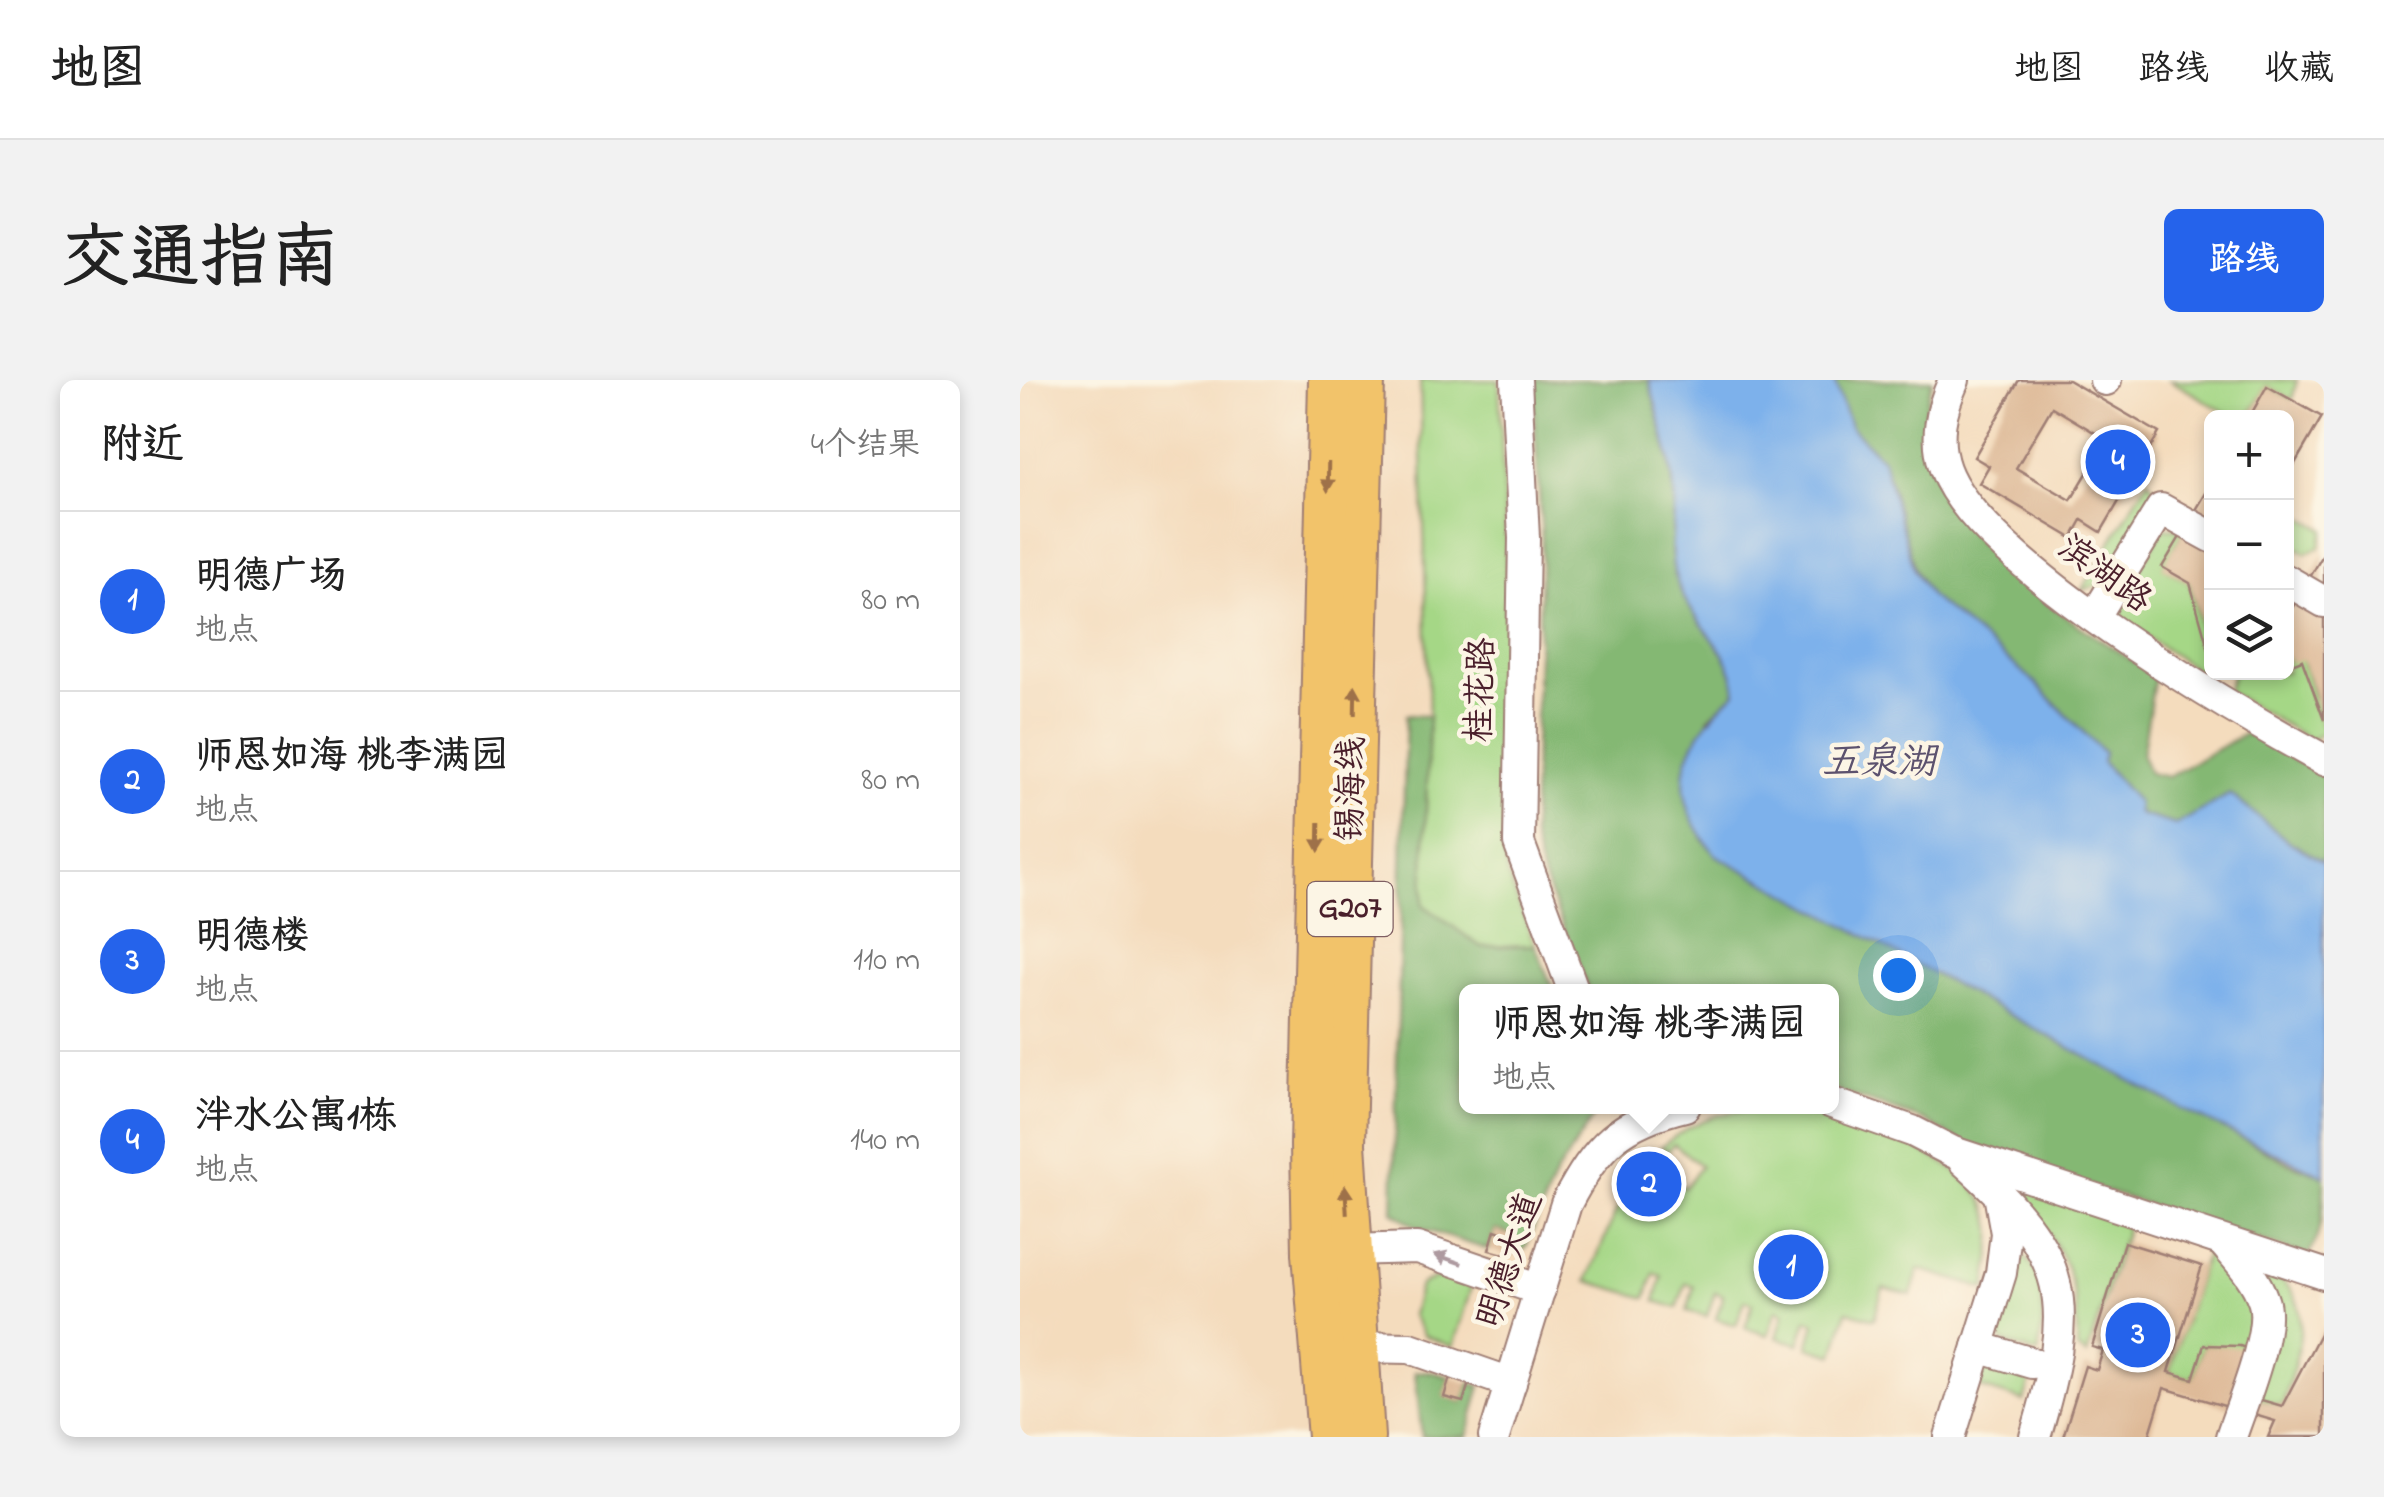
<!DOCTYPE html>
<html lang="zh">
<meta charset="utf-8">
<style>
:root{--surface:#fff;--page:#f2f2f2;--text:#222;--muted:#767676;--line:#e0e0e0;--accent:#2563eb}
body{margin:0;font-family:"Indie Flower","LXGW WenKai TC",sans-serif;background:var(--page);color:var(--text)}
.controls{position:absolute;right:30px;top:30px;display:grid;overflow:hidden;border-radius:15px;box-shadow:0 5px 15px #0003}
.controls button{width:90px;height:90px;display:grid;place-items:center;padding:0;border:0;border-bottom:2px solid var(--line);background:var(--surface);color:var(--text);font:50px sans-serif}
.you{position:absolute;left:878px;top:595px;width:35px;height:35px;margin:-25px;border:8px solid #fff;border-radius:50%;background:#1a73e8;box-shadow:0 0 0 15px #1a73e833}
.badge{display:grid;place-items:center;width:65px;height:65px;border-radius:50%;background:var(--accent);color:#fff;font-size:32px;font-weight:700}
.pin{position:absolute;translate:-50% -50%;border:5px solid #fff;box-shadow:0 2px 10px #0006}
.popup{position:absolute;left:439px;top:604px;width:380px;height:130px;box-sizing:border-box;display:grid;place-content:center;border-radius:15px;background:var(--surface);filter:drop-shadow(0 2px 8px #0005);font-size:32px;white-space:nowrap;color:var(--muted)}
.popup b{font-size:38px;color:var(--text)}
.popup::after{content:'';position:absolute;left:50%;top:100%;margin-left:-20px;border:20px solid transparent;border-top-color:var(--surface)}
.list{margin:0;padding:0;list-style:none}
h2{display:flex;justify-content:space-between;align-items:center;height:130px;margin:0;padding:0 40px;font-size:42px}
h2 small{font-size:32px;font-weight:400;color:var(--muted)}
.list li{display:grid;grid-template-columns:65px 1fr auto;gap:30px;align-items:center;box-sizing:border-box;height:180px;padding:0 40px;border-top:2px solid var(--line)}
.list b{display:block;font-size:38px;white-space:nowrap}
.list p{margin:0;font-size:32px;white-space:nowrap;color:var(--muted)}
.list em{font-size:32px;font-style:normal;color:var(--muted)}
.icon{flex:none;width:55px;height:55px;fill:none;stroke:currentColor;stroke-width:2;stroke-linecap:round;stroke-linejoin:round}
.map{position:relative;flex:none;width:1304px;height:1057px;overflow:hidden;border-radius:15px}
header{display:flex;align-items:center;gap:60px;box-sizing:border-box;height:140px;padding:0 50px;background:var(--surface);border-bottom:2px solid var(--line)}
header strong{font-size:48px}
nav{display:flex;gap:55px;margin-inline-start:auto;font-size:35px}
.intro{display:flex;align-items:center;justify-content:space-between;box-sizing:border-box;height:240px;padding:0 60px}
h1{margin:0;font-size:70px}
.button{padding:25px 45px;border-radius:15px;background:var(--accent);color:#fff;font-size:35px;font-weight:700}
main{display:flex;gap:60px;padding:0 60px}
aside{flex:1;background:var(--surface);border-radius:15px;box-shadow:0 5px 15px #0003}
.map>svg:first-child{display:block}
.green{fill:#a5d786;stroke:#787b58;stroke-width:2.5}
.forest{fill:#84b873;stroke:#676c4f;stroke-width:2.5}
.water{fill:#7db1eb;stroke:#64688b;stroke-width:2.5}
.building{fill:#deba98;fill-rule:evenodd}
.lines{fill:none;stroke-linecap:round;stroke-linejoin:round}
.minor-casing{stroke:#9f7e74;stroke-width:34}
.highway-casing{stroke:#9f7e74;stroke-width:46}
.minor{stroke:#fff;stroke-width:30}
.highway{stroke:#f2c36a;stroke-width:42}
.oneway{fill:#9e714a}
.oneway2{fill:#ae9aa0}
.labels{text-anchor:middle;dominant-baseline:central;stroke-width:9;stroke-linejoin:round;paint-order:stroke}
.shield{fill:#fcf5e5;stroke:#7f5f63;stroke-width:2.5}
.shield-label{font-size:32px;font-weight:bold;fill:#4a1f2b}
.street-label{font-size:35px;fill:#4a1f2b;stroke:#fcf5e5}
.water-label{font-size:38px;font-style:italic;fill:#5c526e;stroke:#fcf5e5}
</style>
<header>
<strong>地图</strong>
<nav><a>地图</a><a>路线</a><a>收藏</a></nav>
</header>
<div class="intro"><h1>交通指南</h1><a class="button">路线</a></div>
<main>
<aside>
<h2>附近<small>4个结果</small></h2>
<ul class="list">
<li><span class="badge">1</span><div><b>明德广场</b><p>地点</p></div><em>80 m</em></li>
<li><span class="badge">2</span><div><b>师恩如海 桃李满园</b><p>地点</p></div><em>80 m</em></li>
<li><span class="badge">3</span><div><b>明德楼</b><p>地点</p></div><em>110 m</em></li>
<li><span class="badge">4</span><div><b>泮水公寓1栋</b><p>地点</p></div><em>140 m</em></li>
</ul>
</aside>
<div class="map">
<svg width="1304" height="1057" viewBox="0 0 1304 1057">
<rect width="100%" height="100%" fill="#fcf5e5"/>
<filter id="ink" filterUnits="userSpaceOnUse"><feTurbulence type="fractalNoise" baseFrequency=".01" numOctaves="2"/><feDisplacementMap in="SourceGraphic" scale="20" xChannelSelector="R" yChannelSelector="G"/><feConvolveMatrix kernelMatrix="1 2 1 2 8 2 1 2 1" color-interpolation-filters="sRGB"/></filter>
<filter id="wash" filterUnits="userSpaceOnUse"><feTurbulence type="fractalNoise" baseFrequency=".0048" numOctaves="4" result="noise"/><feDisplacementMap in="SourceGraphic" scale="40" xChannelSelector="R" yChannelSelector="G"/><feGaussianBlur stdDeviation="2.25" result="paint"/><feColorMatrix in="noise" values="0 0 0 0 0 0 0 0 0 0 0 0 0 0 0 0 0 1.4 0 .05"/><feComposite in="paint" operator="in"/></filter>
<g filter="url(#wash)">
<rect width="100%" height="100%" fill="#f4dcbd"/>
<g class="green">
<path d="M 400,0 L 479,0 L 486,162 L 484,464 L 488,496 L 515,565 L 461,567 L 403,525 L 409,336 Z"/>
<path d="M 1150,0 L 1277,0 L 1272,20 L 1247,6 L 1229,37 L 1215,38 Z"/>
<path d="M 1128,100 L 1136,111 L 1084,204 L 1062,210 Z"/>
<path d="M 1270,131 L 1304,149 L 1300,167 L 1286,173 L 1267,162 Z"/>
<path d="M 1143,148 L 1165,149 L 1143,187 L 1170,203 L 1188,280 L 1178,291 L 1101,240 L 1103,216 Z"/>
<path d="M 1267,273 L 1282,280 L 1304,352 L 1291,360 L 1207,311 L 1213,293 L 1266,292 Z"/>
<path d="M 767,729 C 828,743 962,771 972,847 C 974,866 968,890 966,909 L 899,889 L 891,915 L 863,908 L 854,939 L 827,931 L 814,975 L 788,967 L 795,943 L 787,940 L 779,964 L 757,958 L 764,933 L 756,930 L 748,955 L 725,948 L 733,923 L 725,920 L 716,945 L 696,939 L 703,915 L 695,912 L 687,936 L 667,931 L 674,906 L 666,903 L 657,928 L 635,921 L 642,896 L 634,893 L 626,918 L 567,901 L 596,831 L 635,772 L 642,778 L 636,785 L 664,808 L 681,786 L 654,764 L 647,772 L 641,767 C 678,735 719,726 767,729 Z"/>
<path d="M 994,804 L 1107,846 L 1067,975 L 1057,968 C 1059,890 1041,865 991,809 Z"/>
<path d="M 1187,871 L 1198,875 L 1231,920 L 1228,969 L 1184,965 L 1173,999 L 1149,992 Z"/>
<path d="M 1001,875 C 1030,892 1023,946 1018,974 L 983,962 L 978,952 Z"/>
<path d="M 1242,891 C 1304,910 1276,980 1262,1026 L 1238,1019 Z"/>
<path d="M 421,896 L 452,904 L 433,967 L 403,955 L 392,935 L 400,905 Z"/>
<path d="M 975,985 L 1012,995 L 1004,1021 L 958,1007 L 965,991 Z"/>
</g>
<g class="forest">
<path d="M 512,0 L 629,0 C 637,36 652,77 654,114 C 656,140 648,165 654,191 C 664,240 712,263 716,312 L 688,338 L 683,459 L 696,475 L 1269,783 L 1304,796 C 1304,826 1304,855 1287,876 L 954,769 L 903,740 L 812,709 L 812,612 L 569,611 L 521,492 L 512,455 L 522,159 Z"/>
<path d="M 814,0 L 913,0 C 865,133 1042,235 1135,295 L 1122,375 L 1129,393 L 1148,397 L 1226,353 L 1304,396 L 1304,482 L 1268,461 L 1210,414 L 1156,445 L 1118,434 L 1117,422 L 1082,382 L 1084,373 L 1009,297 L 910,216 L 895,190 L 863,80 L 830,46 Z"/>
<path d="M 386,335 L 409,336 L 403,525 L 461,567 L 515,565 L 534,611 L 446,612 L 446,726 L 578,730 L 536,794 L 505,869 L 487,875 L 493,855 L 475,850 L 469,870 L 397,847 L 373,832 Z"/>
<path d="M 408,991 L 430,997 L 425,1016 L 442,1022 L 449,1003 L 461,1006 L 447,1057 L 402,1057 L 395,992 Z"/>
</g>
<path class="water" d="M 629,0 L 814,0 L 830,46 L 863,80 L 894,190 L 910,216 L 1009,297 L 1084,373 L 1082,382 L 1117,422 L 1118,434 L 1156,445 L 1210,414 L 1268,461 L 1304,482 L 1304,796 L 1164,730 L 696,475 C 643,412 660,363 716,312 C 712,263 664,240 654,191 C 648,165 656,140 654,114 C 652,77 638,36 629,0 Z"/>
<g id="blocks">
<g class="building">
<path d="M 999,0 L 1048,0 L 1139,53 L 1081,152 L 1062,140 L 1052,158 L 959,103 L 969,86 L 954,77 ZM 1032,27 L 1087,60 L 1051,120 L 996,88 Z"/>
<path d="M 1247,6 L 1302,37 L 1266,99 L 1266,38 L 1229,38 Z"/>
<path d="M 1192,103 L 1192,282 L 1170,203 L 1142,187 Z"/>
<path d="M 1304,173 L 1304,340 L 1282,280 L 1272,284 L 1266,273 L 1266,239 Z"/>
<path d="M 475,850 L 493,856 L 487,875 L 469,870 Z"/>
<path d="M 1104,862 L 1182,886 L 1149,992 L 1173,999 L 1184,965 L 1220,966 L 1228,969 L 1238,1019 L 1262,1026 L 1304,946 L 1304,1057 L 1248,1057 L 1255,1041 L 1144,1008 L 1129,1057 L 1043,1057 L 1065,986 L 1077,990 L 1083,970 L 1072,967 Z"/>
<path d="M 430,997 L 449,1003 L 443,1022 L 424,1017 Z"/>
</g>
</g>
</g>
<g filter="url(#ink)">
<use href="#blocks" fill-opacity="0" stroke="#9f7e74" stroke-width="2.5"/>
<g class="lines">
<g class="minor-casing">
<g id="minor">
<path d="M 496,0 L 504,158 L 499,463 L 554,612"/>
<path d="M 934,0 C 921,29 914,58 925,89 C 960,184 1213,330 1304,380"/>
<path d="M 1085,0 L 1086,0"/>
<path d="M 1266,200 L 1304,222"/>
<path d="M 1075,236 L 1141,129 L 1192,157"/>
<path d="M 812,723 L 892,751 L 933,772 L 1304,894"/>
<path d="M 943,780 C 1052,877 1056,921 1015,1057"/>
<path d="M 1203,862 C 1218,880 1235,897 1243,920 C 1254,949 1221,1026 1211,1057"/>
<path d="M 329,870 L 397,868 L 520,910"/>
<path d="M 334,967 L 390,968 L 491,1003"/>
<path d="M 958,967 L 1012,983"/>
<path d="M 474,1057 L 546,824 C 577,765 599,742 665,726"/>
<path d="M 930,1057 L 981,893 L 986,853 L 979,814"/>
</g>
</g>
<g class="highway-casing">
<g id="highway">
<path d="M 343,0 L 324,764 L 343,1057"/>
<path d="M 309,1057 L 294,873 L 292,765 L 310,0"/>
</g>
</g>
<use href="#minor" class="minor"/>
<use href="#highway" class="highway"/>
</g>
<defs><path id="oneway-solid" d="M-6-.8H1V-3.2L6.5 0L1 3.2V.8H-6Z" transform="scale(2.5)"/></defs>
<g class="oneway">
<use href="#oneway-solid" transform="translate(308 97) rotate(91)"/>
<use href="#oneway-solid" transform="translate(335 320) rotate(-89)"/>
<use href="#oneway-solid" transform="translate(299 457) rotate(91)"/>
<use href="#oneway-solid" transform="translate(326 820) rotate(-93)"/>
</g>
<use class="oneway2" href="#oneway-solid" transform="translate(428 879) rotate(-161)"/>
</g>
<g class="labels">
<rect class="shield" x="287.5" y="502" width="85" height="54" rx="8"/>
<g class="shield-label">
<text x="330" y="529">G207</text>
</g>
<g class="street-label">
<text transform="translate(1084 195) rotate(36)">滨湖路</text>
<text transform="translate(462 310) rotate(-88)">桂花路</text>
<text transform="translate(333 409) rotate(-89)">锡海线</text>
<text transform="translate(491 881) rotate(-72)">明德大道</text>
</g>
<g class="water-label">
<text x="859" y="384">五泉湖</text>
</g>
</g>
</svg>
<div class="controls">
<button>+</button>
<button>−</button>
<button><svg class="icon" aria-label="layers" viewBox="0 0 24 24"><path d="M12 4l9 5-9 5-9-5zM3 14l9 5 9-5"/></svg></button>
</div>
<div class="you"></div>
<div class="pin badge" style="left:771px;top:887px">1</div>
<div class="pin badge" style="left:629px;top:804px">2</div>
<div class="popup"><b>师恩如海 桃李满园</b>地点</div>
<div class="pin badge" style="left:1118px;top:955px">3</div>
<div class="pin badge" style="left:1098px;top:82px">4</div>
</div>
</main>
